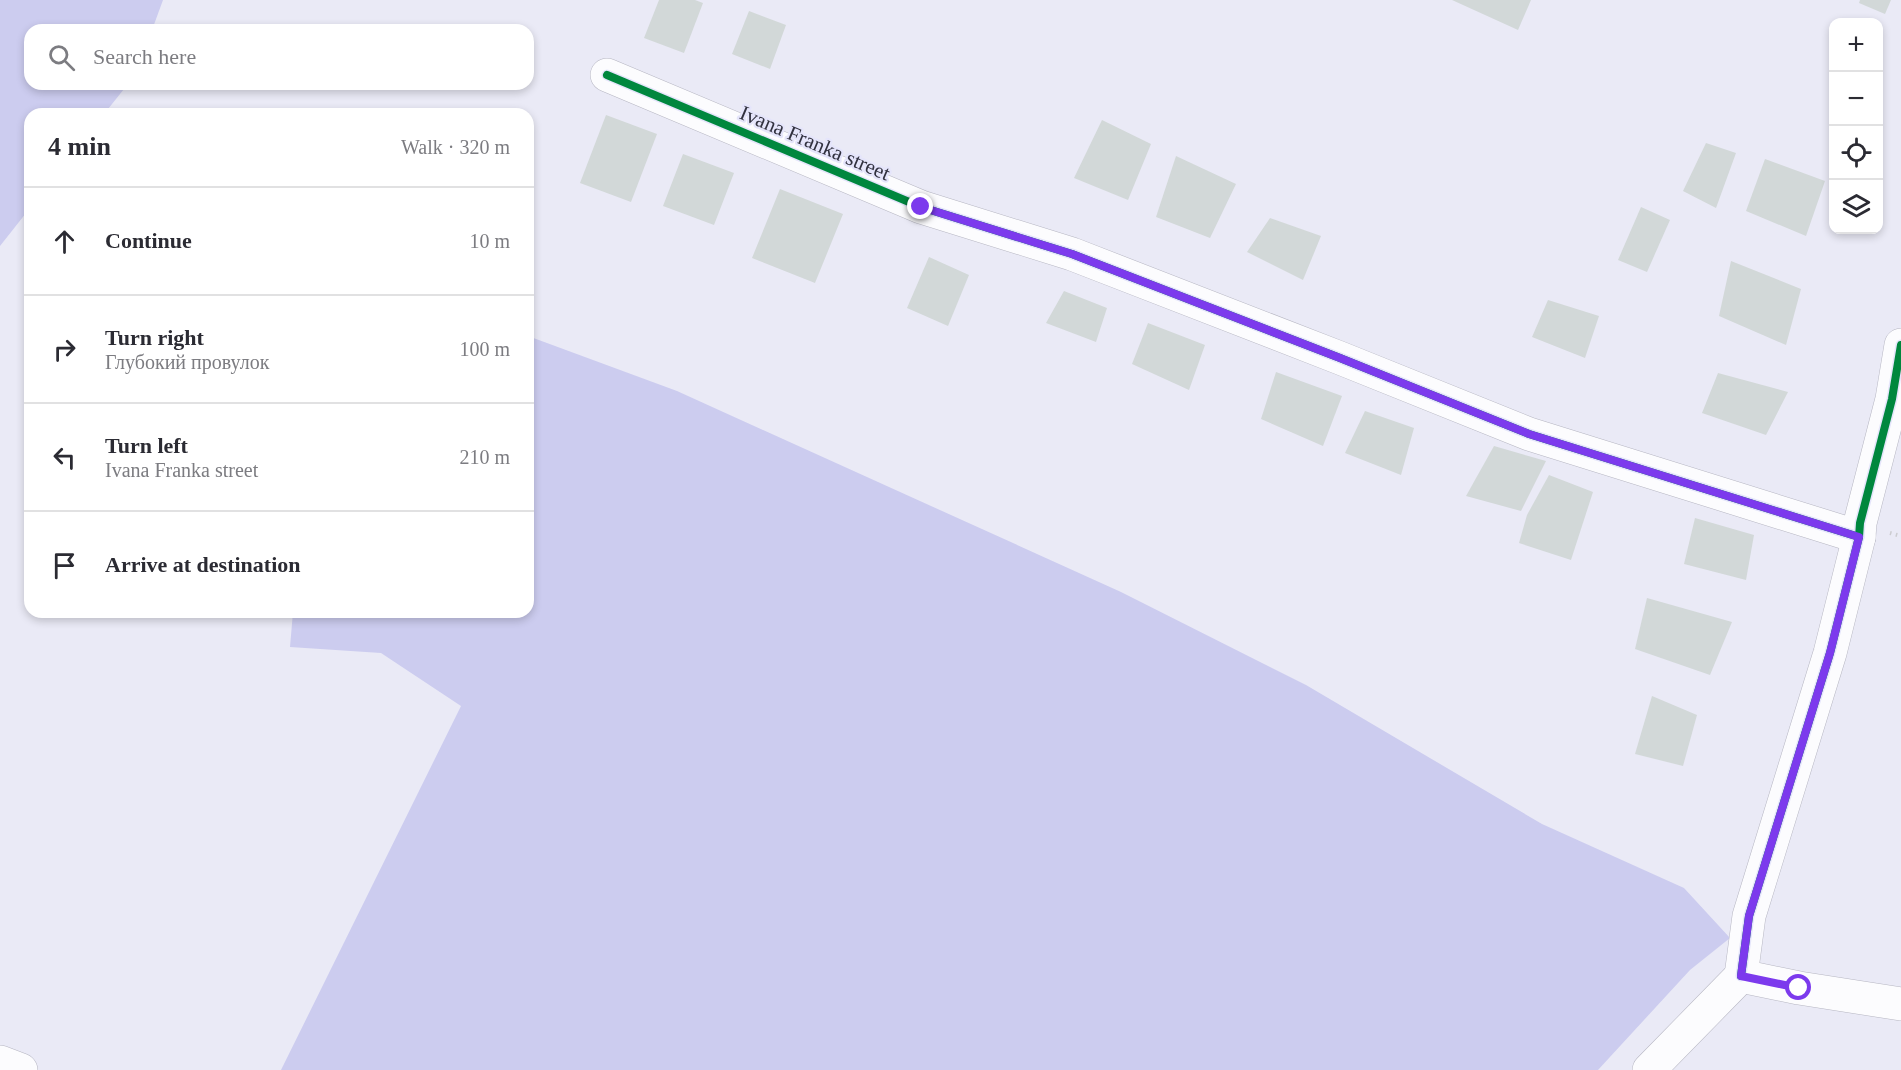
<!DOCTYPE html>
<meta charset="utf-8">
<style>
:root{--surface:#fff;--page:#f7f7f7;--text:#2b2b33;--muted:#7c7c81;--line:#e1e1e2}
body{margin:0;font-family:Georgia,serif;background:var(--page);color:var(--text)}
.controls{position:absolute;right:18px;top:18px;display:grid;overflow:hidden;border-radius:12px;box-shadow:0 3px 9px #0003}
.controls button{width:54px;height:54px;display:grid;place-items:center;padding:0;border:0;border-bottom:2px solid var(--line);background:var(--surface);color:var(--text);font:30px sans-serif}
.stop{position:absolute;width:18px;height:18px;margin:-14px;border:4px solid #7c3aed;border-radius:50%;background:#fff}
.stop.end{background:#7c3aed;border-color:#fff;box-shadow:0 2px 6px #0008}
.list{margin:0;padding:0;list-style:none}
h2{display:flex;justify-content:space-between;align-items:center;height:78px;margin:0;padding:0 24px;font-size:26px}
h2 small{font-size:20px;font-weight:400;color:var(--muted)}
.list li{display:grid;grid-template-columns:39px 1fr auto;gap:18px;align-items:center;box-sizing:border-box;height:108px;padding:0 24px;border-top:2px solid var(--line)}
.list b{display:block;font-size:22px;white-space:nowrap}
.list p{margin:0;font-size:20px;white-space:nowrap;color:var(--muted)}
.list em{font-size:20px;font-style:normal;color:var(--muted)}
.icon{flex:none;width:33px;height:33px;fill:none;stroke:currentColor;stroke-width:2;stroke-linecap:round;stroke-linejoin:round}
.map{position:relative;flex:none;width:1901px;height:1070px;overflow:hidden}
.search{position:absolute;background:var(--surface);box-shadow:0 3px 9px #0003;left:24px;top:24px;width:510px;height:66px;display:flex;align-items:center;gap:15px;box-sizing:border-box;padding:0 21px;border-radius:18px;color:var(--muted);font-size:22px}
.panel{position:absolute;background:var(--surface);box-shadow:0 3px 9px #0003;left:24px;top:108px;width:510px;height:510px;border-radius:18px}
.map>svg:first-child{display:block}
.green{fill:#ccccef}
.building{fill:#d2d8d8}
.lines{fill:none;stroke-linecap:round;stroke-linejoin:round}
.street-casing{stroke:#b6b6c2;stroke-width:34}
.path{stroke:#ccccd0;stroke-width:4;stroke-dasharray:1.5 4.5;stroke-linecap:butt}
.street{stroke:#fcfcfe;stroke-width:33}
.cycleway-casing{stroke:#e5e5fb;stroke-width:11}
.cycleway{stroke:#00873e;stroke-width:8}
.route{stroke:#7c3aed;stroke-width:8}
.labels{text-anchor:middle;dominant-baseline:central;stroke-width:4.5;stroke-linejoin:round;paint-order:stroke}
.street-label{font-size:21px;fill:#31313f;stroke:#e5e5fb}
</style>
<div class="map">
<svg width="1901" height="1070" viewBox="0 0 1901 1070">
<rect width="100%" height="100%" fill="#eaeaf6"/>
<g class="green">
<path d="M 0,0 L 163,0 L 152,30 L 30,30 L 30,84 L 128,84 L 104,114 L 30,114 L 30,208 L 0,246 Z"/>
<path d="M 528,336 L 677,391 L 1121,592 L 1306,685 L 1542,824 L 1684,888 L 1730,938 L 1690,970 L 1598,1070 L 281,1070 L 461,706 L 381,653 L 290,647 L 293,612 L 528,612 Z"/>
</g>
<g class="building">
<path d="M 659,0 L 695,0 L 703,3 L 684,53 L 644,38 Z"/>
<path d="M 1452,0 L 1531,0 L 1518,30 Z"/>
<path d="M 1860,0 L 1891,0 L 1885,14 L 1859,3 Z"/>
<path d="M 749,11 L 786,25 L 770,69 L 732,54 Z"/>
<path d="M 606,115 L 657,134 L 631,202 L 580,183 Z"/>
<path d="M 1102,120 L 1151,144 L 1128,200 L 1074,178 Z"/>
<path d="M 1706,143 L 1736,153 L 1716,208 L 1683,191 Z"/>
<path d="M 683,154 L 734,173 L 714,225 L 663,206 Z"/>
<path d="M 1176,156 L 1236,184 L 1210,238 L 1156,217 Z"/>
<path d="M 1765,159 L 1825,181 L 1806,236 L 1746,211 Z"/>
<path d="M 780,189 L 843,214 L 815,283 L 752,258 Z"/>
<path d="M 1641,207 L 1670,220 L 1647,272 L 1618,260 Z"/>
<path d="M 1270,218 L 1321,236 L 1303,280 L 1247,252 Z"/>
<path d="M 929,257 L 969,275 L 948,326 L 907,308 Z"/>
<path d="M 1731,261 L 1801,289 L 1786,345 L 1719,316 Z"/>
<path d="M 1064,291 L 1107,308 L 1096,342 L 1046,323 Z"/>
<path d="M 1548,300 L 1599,316 L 1585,358 L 1532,337 Z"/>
<path d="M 1148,323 L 1205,345 L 1189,390 L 1132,364 Z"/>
<path d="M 1276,372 L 1342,396 L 1323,446 L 1261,419 Z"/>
<path d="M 1718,373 L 1788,392 L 1766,435 L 1702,413 Z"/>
<path d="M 1365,411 L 1414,428 L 1401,475 L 1345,453 Z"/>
<path d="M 1494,446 L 1546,461 L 1521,511 L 1466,496 Z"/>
<path d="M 1549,475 L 1593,492 L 1571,560 L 1519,543 L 1527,515 Z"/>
<path d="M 1695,518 L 1754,535 L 1746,580 L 1684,564 Z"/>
<path d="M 1647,598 L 1732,622 L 1710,675 L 1635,649 Z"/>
<path d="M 1652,696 L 1697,715 L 1683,766 L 1635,754 Z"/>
</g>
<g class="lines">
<g class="street-casing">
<g id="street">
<path d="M 607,75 L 921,207 L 1072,254 L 1340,358 L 1529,434 L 1859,537"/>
<path d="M 1741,976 L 1749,916 L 1830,653 L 1859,537 L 1860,523 L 1892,399 L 1901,345"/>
<path d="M 1741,976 L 1799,988 L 1901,1004"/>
<path d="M 0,1062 L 21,1070"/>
<path d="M 1649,1070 L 1741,976"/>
</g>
</g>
<path class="path" d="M 1890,533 L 1901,536"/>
<use href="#street" class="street"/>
<g class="cycleway-casing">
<g id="cycleway">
<path d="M 607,75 L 921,207 L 1072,254 L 1340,358 L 1529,434 L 1859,537"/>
<path d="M 1741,976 L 1749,916 L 1830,653 L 1859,537 L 1860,523 L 1892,399 L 1901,345"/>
</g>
</g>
<use href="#cycleway" class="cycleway"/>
</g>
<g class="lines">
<path class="route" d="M 921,207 L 1072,254 L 1340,358 L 1529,434 L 1859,537 L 1830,653 L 1749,916 L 1741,976 L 1799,988"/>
</g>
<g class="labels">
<g class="street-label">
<text transform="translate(815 143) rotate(23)">Ivana Franka street</text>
</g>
</g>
</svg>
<div class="controls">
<button>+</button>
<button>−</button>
<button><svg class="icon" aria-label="locate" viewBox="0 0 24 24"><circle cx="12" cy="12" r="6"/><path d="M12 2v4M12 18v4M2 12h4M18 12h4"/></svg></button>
<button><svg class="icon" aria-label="layers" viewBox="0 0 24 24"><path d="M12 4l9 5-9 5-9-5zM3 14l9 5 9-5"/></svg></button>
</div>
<div class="stop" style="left:1799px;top:988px"></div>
<div class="stop end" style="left:921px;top:207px"></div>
<div class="search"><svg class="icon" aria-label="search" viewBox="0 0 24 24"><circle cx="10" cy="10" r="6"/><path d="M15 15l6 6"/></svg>Search here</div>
<section class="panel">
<h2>4 min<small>Walk · 320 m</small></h2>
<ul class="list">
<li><svg class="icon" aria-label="ahead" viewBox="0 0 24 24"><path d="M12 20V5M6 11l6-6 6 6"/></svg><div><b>Continue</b></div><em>10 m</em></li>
<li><svg class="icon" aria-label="right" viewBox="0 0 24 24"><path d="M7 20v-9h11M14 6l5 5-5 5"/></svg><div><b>Turn right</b><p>Глубокий провулок</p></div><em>100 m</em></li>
<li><svg class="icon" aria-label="left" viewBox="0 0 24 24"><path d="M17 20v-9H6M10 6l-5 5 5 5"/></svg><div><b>Turn left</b><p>Ivana Franka street</p></div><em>210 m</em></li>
<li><svg class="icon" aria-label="arrive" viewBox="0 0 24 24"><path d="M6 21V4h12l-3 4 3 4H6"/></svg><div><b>Arrive at destination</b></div></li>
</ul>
</section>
</div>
